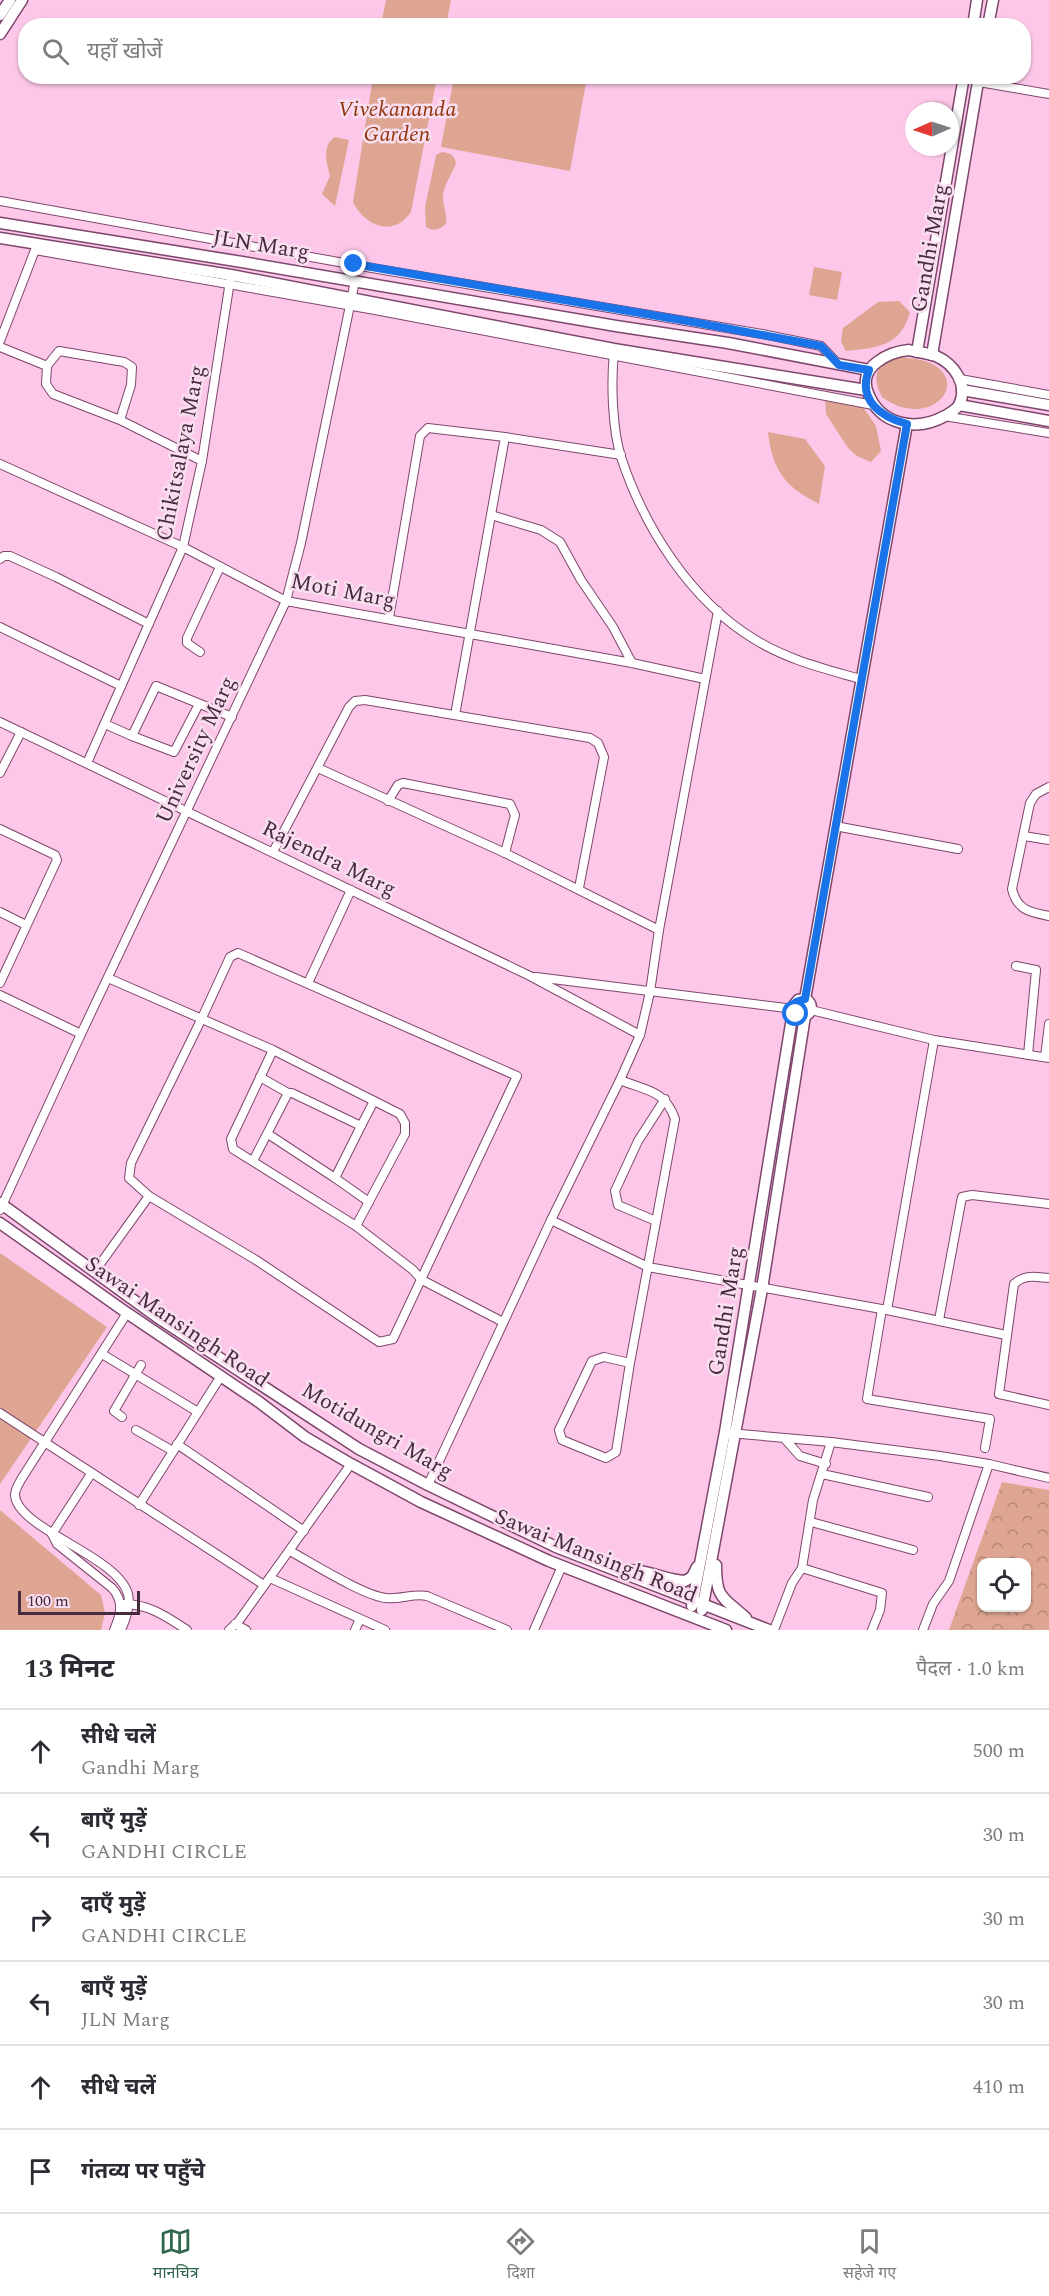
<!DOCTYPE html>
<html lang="hi">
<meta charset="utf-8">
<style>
:root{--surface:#fff;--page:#f2f2f3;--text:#2b2b33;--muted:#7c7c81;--line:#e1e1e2;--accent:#30664c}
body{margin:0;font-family:Spectral,"Noto Sans Devanagari",serif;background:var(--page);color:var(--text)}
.controls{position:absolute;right:18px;bottom:18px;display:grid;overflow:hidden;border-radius:12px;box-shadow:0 2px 4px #0004}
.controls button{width:54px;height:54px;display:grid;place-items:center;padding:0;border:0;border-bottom:2px solid var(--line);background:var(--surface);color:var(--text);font:30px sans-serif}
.compass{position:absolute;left:905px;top:102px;width:54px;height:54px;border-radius:50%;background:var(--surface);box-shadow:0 2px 4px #0004;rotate:267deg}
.scale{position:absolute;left:18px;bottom:15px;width:122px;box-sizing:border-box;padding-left:6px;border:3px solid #452b3c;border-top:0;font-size:16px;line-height:21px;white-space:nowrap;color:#452b3c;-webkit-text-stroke:4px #f9deef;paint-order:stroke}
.stop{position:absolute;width:18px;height:18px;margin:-14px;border:4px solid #1a73e8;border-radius:50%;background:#fff}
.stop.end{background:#1a73e8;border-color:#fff;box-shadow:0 2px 6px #0008}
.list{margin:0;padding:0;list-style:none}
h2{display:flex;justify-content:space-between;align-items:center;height:78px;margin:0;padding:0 24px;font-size:26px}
h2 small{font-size:20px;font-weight:400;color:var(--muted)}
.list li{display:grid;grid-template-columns:39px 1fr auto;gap:18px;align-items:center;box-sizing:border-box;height:84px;padding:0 24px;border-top:2px solid var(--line)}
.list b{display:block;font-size:22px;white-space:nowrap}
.list p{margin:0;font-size:20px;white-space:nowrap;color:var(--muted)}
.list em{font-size:20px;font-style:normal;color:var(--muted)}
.icon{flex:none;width:33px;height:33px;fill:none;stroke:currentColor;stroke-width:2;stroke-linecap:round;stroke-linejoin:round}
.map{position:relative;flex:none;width:1049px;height:1630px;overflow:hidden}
.search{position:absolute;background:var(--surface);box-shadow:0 2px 4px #0004;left:18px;right:18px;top:18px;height:66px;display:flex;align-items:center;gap:15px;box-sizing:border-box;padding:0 21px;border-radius:24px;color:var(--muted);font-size:22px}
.sheet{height:582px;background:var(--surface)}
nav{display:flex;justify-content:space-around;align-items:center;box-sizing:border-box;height:84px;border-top:2px solid var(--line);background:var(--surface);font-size:16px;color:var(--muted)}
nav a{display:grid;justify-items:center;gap:3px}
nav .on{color:var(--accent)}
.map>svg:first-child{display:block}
.park{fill:url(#park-crowns);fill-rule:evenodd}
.garden{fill:#dea692}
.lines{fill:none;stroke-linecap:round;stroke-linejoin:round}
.minor-casing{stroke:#7f466d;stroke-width:10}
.major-casing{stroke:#7f466d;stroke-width:13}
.minor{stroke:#fff;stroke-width:8}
.major{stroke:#fff;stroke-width:10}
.route{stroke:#1a73e8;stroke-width:8}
.labels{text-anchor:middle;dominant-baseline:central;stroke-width:5;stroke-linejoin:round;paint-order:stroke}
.park-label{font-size:22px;font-style:italic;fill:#91340b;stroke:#f9deef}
.street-label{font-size:22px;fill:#452b3c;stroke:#f9deef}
</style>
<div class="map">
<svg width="1049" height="1630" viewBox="0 0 1049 1630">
<defs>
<pattern id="park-crowns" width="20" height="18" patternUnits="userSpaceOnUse" patternTransform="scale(1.5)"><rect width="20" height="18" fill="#dea692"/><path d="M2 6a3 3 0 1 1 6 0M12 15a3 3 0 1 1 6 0" fill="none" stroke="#b68778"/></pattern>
</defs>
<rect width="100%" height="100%" fill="#fdc7e9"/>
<path class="park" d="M 1002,1482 L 1049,1490 L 1049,1630 L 949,1630 ZM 982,1562 L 1026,1562 L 1026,1608 L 982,1608 Z"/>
<g class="garden">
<path d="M 386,0 L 451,0 L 446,25 L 381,25 Z"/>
<path d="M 373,77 L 437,77 L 411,212 C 393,238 365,226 353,202 Z"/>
<path d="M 454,77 L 587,77 L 570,171 L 441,147 Z"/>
<path d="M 335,137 L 349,140 L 335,206 L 322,194 L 330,176 C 327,163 321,146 335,137 Z"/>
<path d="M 442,152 C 451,153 454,155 456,163 C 453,173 444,184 443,195 C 442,205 448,214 446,223 C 440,230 434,232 426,227 L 425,207 L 435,160 L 436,155 Z"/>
<path d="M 814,267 L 842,272 L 837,300 L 809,295 Z"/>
<path d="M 899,301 L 910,312 C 901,346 877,348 846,351 L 841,342 L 843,328 L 878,302 Z"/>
<path d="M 901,357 C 912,359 924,359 934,365 C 970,387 926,430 882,397 C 871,376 876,360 901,357 Z"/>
<path d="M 825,399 L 863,407 L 876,426 L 881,451 L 871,462 L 857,456 L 848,448 L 826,414 Z"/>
<path d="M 768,432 L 805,439 L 825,466 L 819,504 C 785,487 772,470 768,432 Z"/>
<path d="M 0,1253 L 107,1327 L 0,1484 Z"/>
<path d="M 0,1510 L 101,1595 L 105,1613 L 101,1630 L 0,1630 Z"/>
</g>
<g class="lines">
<g class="minor-casing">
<g id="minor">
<path d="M 979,82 L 1049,94"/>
<path d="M 0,201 L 372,268 L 762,334 L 821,346 L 839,365"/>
<path d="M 0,341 L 35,250 L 375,310 L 873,405"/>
<path d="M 0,347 L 47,366"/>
<path d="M 614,352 C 611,382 612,428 621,457 C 644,527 690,600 754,639 C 788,660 822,668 860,679"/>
<path d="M 960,379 L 1049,395"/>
<path d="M 944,416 L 1049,433"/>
<path d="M 120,420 L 131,385 L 132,367 L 124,362 L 59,351 L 47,366 L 46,384 L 53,394 L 120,420 L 202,461"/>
<path d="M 0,464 L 183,547 L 286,601 L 632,663 L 705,679"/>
<path d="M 491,515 L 541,530 L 560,542 L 581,580 L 613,627 L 632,663"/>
<path d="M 0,559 L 4,556 L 10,556 L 56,577 L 149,624"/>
<path d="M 389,618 L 420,436 L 428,428 L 505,437 L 621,455"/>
<path d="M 0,627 L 121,686"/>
<path d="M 200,652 L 187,643 L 187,638 L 220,567"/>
<path d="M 199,704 L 174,752 L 132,736 L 156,686 L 232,717"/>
<path d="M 455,715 L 505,437"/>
<path d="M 0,722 L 530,976 L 640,1035"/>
<path d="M 105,724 L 132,736"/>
<path d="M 87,763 L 183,547 L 202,461 L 230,281"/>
<path d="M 318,768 L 505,853 L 659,930"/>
<path d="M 0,773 L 21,732"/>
<path d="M 1049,787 L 1036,794 L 1030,803 L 1012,889 C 1017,910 1029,912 1049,916"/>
<path d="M 388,801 L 398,785 L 403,783 L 510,804 L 515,815 L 505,853"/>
<path d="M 835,826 L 958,849"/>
<path d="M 0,829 L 55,855 L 57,860 L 0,983"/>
<path d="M 1024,836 L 1049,840"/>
<path d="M 273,852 L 349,707 L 355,701 L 365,700 L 590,738 L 598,743 L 604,757 L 579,888"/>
<path d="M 0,912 L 26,925"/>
<path d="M 238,953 L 517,1076 L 393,1339 L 379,1342 L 256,1260 L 149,1196 L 129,1178 L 131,1163 L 201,1020 L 230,957 Z"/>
<path d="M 1016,966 L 1036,970 L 1028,1055"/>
<path d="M 536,977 L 794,1009"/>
<path d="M 108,978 L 273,1050 L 400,1114 L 405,1123 L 405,1134 L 356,1226"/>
<path d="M 308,983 L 351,890"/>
<path d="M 0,995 L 81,1034"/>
<path d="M 811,1010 L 934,1040 L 1049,1058"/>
<path d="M 273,1050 L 231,1139 L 233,1149 L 356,1226 L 413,1270 L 422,1280 L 503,1322"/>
<path d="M 1045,1057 L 1049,1024"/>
<path d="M 260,1077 L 288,1093"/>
<path d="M 620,1080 C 647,1091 665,1090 675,1119 L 630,1363 L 604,1357 L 592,1361 L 559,1430 L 562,1440 L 606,1458 L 616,1452 L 630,1363"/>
<path d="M 361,1126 L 335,1178 L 369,1202"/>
<path d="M 268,1134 L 335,1178"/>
<path d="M 253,1161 L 288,1093 L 292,1093 L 361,1126 L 374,1101"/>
<path d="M 0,1210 L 81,1034 L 286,601 L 301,543 L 355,281"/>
<path d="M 551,1220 L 648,1267 L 887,1310 L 1006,1335"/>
<path d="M 656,1221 L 618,1205 L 615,1191 L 638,1141 L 665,1099"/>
<path d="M 95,1271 L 149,1196"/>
<path d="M 1049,1278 C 1035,1277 1025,1274 1014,1284 L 999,1394 L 1049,1405"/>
<path d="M 882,1309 L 867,1399 L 990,1419 L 985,1448"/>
<path d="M 887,1310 L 934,1040"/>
<path d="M 939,1320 L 962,1197 L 972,1195 L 1049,1204"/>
<path d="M 102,1354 L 198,1412"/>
<path d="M 0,1413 L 264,1585"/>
<path d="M 122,1417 L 114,1411 L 141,1365"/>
<path d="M 136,1430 L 173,1451"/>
<path d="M 729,1433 L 831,1442 L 940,1456 L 989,1464 L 1049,1478"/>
<path d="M 784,1438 L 800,1456 L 826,1464"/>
<path d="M 831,1442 L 813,1500 L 802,1568 L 882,1593 L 880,1610 L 872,1630"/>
<path d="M 177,1444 L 304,1531"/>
<path d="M 822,1474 L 928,1497"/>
<path d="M 428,1485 L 551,1220 L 620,1080 L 640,1035 L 650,992 L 659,930 L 718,611"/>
<path d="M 139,1505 L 221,1376"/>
<path d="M 811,1522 L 913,1550"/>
<path d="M 52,1534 L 57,1544 L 112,1588 C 124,1601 121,1614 114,1630"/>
<path d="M 52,1534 L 91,1474"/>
<path d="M 290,1551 C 312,1563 364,1596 386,1598 C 400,1600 413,1593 427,1596 L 507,1630"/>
<path d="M 270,1578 L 385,1630"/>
<path d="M 124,1604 C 149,1604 167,1617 187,1630"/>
<path d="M 235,1624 L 246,1630"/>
<path d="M 121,1630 C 126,1619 131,1606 128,1594 C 118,1556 17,1529 15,1495 C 15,1489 19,1483 22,1478 L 127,1313"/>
<path d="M 229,1630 L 238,1622 L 351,1464"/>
<path d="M 355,1630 L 360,1619"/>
<path d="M 534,1630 L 562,1566"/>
<path d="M 774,1630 L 792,1583 L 802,1568"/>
<path d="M 923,1630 L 933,1604 L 949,1581 L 989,1464"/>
</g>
</g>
<g class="major-casing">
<g id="major">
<path d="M 0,15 L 10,0"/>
<path d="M 973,26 L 977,0"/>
<path d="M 988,26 L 993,0"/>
<path d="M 0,34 L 22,0"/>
<path d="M 0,223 L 242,262 L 616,326 L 728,343 L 869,370"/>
<path d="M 0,238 L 231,275 L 614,349 L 866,390"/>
<path d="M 909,350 C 917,352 927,353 936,356 C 954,364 969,385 959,405 C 956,410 950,413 945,416 C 916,432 880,425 868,393 C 857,367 888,352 909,350 Z"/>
<path d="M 917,352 L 964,76"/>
<path d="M 932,355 L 979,76"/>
<path d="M 962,390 L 1049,405"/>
<path d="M 959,405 L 1049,421"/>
<path d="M 805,999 L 907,424"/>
<path d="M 805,999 C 813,1003 813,1012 805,1016"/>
<path d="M 0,1203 L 157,1317 L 359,1449 L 428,1485 L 556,1547 L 769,1630"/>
<path d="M 0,1223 L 127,1313 L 259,1402 L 305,1437 L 351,1464 L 421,1502 L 549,1561 L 726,1630"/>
<path d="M 716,1565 C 716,1599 722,1596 746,1618"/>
<path d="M 620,1571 C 646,1567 662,1580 685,1581 L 692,1577 L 697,1567"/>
<path d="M 692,1606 L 725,1432 L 794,1005 L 798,1000 L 805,999"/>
<path d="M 702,1610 L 762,1289 L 805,1016"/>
</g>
</g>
<use href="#minor" class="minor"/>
<use href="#major" class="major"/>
</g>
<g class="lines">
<path class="route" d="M 354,264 L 693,322 L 821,346 L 839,365 L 869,370 C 857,400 881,417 907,424 L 805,999 L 796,1002 L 794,1009 L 796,1014"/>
</g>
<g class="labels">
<g class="park-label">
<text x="397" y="109">Vivekananda<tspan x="397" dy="25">Garden</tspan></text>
</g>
<g class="street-label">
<text transform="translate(261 245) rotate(9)">JLN Marg</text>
<text transform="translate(930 248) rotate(-80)">Gandhi Marg</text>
<text transform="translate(181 453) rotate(-79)">Chikitsalaya Marg</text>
<text transform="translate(343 591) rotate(11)">Moti Marg</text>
<text transform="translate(196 750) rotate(-65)">University Marg</text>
<text transform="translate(329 859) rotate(26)">Rajendra Marg</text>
<text transform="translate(726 1311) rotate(-81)">Gandhi Marg</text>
<text transform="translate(177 1322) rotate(34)">Sawai Mansingh Road</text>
<text transform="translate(377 1431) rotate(30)">Motidungri Marg</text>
<text transform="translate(596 1556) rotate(22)">Sawai Mansingh Road</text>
</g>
</g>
</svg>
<div class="controls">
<button><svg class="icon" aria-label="locate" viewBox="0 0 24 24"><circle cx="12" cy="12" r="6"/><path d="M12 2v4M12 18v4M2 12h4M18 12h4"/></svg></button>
</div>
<svg class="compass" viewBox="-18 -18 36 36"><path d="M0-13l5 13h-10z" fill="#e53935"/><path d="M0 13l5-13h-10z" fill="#7c7c81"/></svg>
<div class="scale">100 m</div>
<div class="stop" style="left:796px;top:1014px"></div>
<div class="stop end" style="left:354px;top:264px"></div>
<div class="search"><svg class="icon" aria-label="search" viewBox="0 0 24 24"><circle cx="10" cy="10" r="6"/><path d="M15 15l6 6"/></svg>यहाँ खोजें</div>
</div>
<section class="sheet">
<h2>13 मिनट<small>पैदल · 1.0 km</small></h2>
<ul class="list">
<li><svg class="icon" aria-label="ahead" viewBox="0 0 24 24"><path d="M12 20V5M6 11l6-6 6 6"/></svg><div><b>सीधे चलें</b><p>Gandhi Marg</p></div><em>500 m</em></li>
<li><svg class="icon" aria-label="left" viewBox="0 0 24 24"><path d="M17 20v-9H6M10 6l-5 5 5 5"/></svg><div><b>बाएँ मुड़ें</b><p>GANDHI CIRCLE</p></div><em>30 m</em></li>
<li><svg class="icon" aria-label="right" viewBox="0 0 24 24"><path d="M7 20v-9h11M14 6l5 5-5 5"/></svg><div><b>दाएँ मुड़ें</b><p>GANDHI CIRCLE</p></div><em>30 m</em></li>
<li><svg class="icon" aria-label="left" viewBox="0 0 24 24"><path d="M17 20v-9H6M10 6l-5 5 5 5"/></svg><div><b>बाएँ मुड़ें</b><p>JLN Marg</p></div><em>30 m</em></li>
<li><svg class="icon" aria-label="ahead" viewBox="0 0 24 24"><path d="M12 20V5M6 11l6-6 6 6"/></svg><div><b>सीधे चलें</b></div><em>410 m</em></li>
<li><svg class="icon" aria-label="arrive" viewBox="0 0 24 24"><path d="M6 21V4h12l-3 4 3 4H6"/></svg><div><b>गंतव्य पर पहुँचे</b></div></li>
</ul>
</section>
<nav>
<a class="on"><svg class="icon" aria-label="map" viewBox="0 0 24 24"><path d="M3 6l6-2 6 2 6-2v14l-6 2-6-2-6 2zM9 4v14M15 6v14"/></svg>मानचित्र</a>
<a><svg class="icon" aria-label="directions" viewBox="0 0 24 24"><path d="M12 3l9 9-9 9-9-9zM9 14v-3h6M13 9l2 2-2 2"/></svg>दिशा</a>
<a><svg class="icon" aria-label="saved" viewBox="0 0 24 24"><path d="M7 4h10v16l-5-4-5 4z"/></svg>सहेजे गए</a>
</nav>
